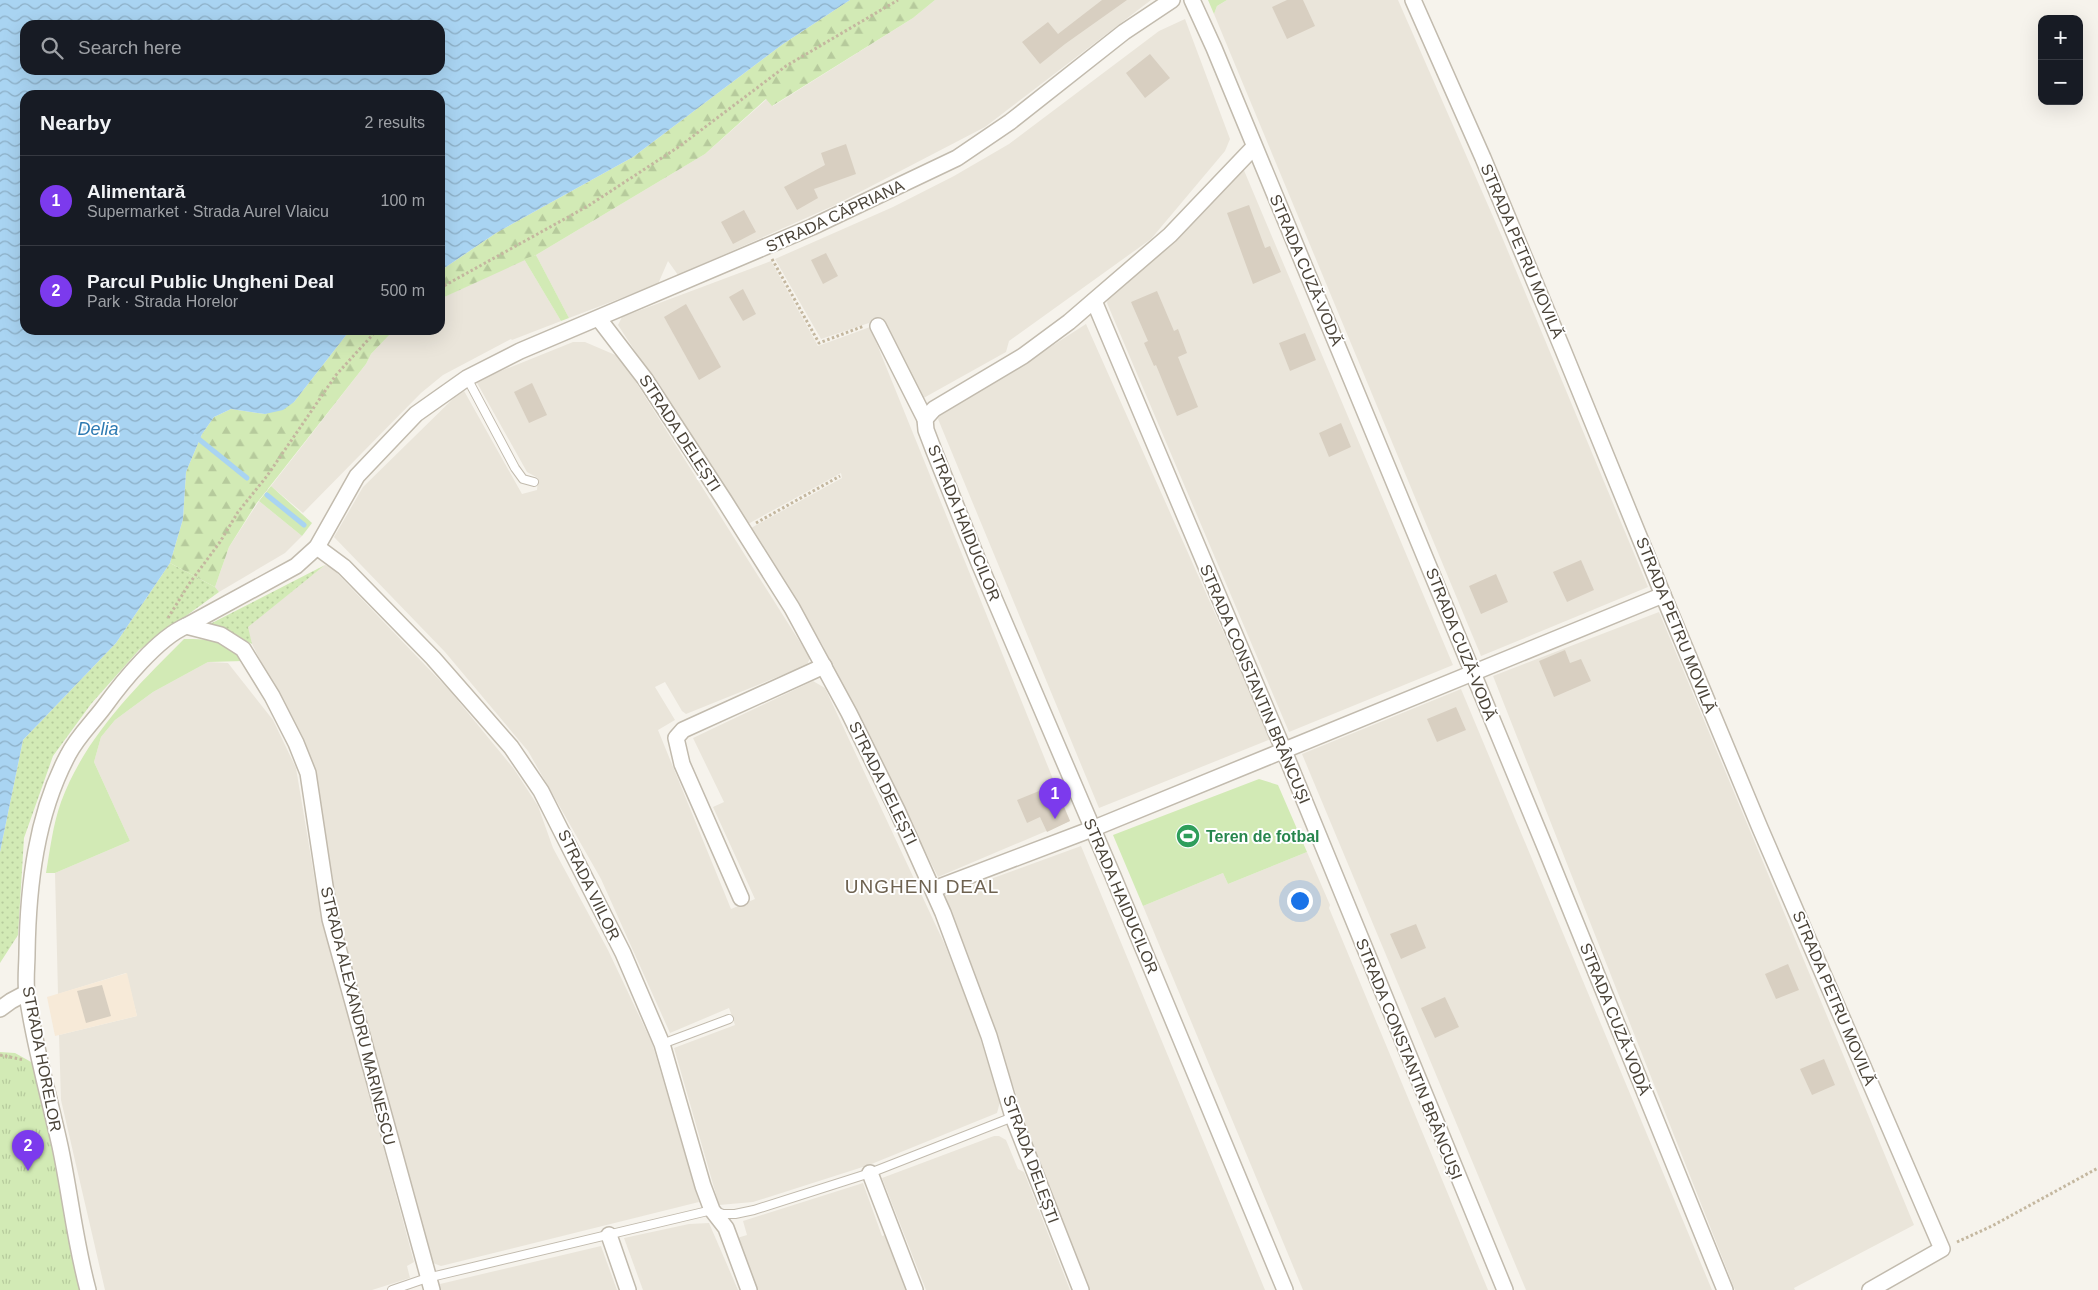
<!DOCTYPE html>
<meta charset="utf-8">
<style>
:root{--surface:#171b24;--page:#20242c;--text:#f1f3f6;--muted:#9ea1a6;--line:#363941;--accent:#7c3aed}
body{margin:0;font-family:Helvetica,sans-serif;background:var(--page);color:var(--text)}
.controls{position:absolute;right:15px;top:15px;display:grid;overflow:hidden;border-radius:10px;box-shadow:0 5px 20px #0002}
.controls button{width:45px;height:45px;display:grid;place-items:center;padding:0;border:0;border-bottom:1px solid var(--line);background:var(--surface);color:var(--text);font:25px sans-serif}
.you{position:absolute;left:1299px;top:900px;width:18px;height:18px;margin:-12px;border:4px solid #fff;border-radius:50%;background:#1a73e8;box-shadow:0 0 0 8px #1a73e833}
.badge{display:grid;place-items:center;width:32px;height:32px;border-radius:50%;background:var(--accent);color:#fff;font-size:16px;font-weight:700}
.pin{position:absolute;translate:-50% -41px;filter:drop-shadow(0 1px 2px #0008)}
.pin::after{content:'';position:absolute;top:26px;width:18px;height:15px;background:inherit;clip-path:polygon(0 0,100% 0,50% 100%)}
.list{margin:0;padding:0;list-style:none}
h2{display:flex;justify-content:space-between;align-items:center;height:65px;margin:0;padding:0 20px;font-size:21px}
h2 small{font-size:16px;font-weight:400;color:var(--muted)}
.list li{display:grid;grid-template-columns:32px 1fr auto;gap:15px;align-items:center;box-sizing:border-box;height:90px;padding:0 20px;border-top:1px solid var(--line)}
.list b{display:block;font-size:19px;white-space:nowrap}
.list p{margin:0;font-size:16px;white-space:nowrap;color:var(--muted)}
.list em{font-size:16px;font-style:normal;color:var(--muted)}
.icon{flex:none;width:28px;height:28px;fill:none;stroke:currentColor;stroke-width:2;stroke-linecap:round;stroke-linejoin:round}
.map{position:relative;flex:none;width:2098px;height:1290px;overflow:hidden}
.search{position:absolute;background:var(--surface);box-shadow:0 5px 20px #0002;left:20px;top:20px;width:425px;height:55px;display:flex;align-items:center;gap:12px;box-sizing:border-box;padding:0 18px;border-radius:15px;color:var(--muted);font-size:19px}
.panel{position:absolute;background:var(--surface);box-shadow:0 5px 20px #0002;left:20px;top:90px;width:425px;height:245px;border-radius:15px}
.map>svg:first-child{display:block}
.residential{fill:#eae5da}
.commercial{fill:#f7ead8}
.grass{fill:url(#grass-dots)}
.forest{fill:url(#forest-firs)}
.park{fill:url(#park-tufts)}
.garden{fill:#d2eab5}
.water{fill:url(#water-waves);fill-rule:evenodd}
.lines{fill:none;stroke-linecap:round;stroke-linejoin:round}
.stream{stroke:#a9d4f2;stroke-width:5}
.building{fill:#d8cfc1}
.lane-casing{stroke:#c2bbae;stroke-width:10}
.street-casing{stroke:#c2bbae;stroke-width:18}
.path{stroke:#c4b79f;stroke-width:3;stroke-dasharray:2.5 2.5;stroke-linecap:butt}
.lane{stroke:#fff;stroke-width:8}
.street{stroke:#fff;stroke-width:15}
.labels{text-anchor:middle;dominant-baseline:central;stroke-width:4;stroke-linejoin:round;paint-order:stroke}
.street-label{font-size:16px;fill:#4b4439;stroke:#fff}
.leisure-label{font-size:16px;font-weight:bold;fill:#27864d;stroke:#fff;text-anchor:start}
.water-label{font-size:18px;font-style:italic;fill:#2e7ab2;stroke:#fff}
.quarter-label{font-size:19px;letter-spacing:1px;fill:#6e6250;stroke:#fff}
</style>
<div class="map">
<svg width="2098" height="1290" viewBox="0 0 2098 1290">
<defs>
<pattern id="grass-dots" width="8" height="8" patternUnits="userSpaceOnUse" patternTransform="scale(1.25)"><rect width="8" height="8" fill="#d2eab5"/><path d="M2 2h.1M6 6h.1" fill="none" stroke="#b6ca9c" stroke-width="1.8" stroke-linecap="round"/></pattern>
<pattern id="forest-firs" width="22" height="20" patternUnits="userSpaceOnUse" patternTransform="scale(1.25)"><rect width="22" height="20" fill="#d2eab5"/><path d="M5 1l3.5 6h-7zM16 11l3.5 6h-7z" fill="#b6ca9c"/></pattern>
<pattern id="park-tufts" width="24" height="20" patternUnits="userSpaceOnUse" patternTransform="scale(1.25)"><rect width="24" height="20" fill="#d2eab5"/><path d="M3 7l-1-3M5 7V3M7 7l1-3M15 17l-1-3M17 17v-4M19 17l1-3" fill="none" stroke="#b6ca9c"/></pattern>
<pattern id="water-waves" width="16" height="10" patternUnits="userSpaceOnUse" patternTransform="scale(1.25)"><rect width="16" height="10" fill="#a9d4f2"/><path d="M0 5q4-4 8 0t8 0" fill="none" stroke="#8caec5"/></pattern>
</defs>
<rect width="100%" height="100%" fill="#f6f3ec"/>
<g class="residential">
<path d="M 935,0 L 1151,0 L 985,127 L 833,206 L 678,275 L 668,261 L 658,284 L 569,318 L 536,255 L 705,154 L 767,99 L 773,106 L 913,18 Z"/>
<path d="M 1227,0 L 1398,0 L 1502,237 L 1648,587 L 1481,656 L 1214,14 L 1217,6 Z"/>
<path d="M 1185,19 L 1230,139 L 1225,151 L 1151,239 L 1009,341 L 1006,352 L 920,400 L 886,328 L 872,322 L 821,339 L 775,259 L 893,207 L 954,176 L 1009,144 L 1159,31 Z"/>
<path d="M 1243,168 L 1453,665 L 1289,732 L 1107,303 L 1109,294 L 1178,239 Z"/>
<path d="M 524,259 L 561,321 L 512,340 L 511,339 L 443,375 L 421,393 L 303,513 L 271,486 L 366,364 L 371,354 L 394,330 L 440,330 L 440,299 Z"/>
<path d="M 771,261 L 818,346 L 870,327 L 1070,821 L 938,877 L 822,644 L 751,528 L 842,478 L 841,473 L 748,524 L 618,325 L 622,317 Z"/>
<path d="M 1086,324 L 1271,739 L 1099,808 L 938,419 L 942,411 L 1013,371 Z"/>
<path d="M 573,342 L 585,342 L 620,357 L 810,658 L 807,665 L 686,714 L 682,711 L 665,682 L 655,687 L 675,720 L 658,730 L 731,909 L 755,899 L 713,807 L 724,802 L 693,738 L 813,681 L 825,688 L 945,945 L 976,1025 L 1000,1102 L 997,1113 L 869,1165 L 753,1202 L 719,1205 L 674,1048 L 735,1025 L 729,1008 L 670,1033 L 601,879 L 528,751 L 445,652 L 334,537 L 363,487 L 463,389 L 522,494 L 537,490 L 538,478 L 527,472 L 476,381 Z"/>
<path d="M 259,501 L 302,536 L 285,553 L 219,592 L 215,587 L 229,547 Z"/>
<path d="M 325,565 L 331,567 L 450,691 L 514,769 L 538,806 L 553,848 L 608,950 L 652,1043 L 699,1202 L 441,1266 L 430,1262 L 334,903 L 313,763 L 252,644 L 247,627 Z"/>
<path d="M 1659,612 L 1914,1225 L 1794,1288 L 1795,1290 L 1735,1290 L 1493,676 Z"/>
<path d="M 208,662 L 228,663 L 273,720 L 296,768 L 320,911 L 414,1262 L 407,1266 L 410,1278 L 372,1290 L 105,1290 L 61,1100 L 59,1035 L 137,1016 L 126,973 L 58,994 L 55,873 L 130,841 L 94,762 L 101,737 L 115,720 L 153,692 Z"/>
<path d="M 1461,689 L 1712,1290 L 1526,1290 L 1302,754 Z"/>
<path d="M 1081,846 L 1265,1290 L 1087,1290 L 1042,1175 L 1015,1091 L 944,896 Z"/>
<path d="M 1307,852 L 1330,905 L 1329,908 L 1488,1290 L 1303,1290 L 1143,906 L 1223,873 L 1228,884 Z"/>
<path d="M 994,1136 L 999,1136 L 1006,1140 L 1018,1169 L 1024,1172 L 1070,1290 L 926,1290 L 882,1178 Z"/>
<path d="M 863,1183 L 882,1236 L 890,1234 L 910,1290 L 756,1290 L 737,1238 L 747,1235 L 743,1221 Z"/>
<path d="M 709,1223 L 738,1290 L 643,1290 L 624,1238 L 689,1224 Z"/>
<path d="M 601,1246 L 617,1290 L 441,1290 L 440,1284 Z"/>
</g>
<path class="commercial" d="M 127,973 L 137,1016 L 55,1036 L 47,997 Z"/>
<g class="grass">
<path d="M 170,563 L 215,587 L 219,592 L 139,650 L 91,704 L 53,756 L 24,838 L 18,935 L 0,963 L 0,852 L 23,740 L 116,643 Z"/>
<path d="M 325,565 L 248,627 L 252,644 L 234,635 L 208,625 Z"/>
</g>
<g class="forest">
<path d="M 850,0 L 935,0 L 913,18 L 772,106 L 766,99 L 705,154 L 536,255 L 440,299 L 440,271 L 496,233 L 633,157 L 783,44 Z"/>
<path d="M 353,330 L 394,330 L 371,354 L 366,364 L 256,504 L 229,547 L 215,587 L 170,563 L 183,519 L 186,472 L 202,434 L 214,417 L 231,409 L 265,414 L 294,402 L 347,334 Z"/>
</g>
<path class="park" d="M 0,1052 L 15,1053 L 33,1063 L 83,1290 L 0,1290 Z"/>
<g class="garden">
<path d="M 1208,0 L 1227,0 L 1217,6 L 1214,14 Z"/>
<path d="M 536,255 L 569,318 L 561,321 L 524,259 Z"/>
<path d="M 271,486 L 312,523 L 302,536 L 259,501 Z"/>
<path d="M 184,639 C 211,639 225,640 243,661 L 208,662 L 153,692 L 115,720 L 101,737 L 94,762 L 130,841 L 55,873 L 46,873 C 50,850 53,824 61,802 C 85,737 136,687 184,639 Z"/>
<path d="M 1259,779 L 1278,785 L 1307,852 L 1228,884 L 1223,873 L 1143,906 L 1113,835 Z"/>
</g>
<path class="water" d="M 0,0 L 850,0 L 783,44 L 633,157 L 496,233 L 440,271 L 440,95 L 25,95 L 25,330 L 353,330 L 347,334 L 294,402 L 283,410 L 265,414 L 231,409 L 214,417 L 202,434 L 186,472 L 183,519 L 170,563 L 116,643 L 23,740 L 0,852 ZM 25,25 L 440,25 L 440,70 L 25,70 Z"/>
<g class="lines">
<g class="stream">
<path d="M 195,436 L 247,478"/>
<path d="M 267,495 L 304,525"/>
</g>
</g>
<g class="building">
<path d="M 1102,0 L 1127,0 L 1065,44 L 1040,64 L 1022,42 L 1048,22 L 1058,34 Z"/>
<path d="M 1287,0 L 1303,0 L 1315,26 L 1287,39 L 1272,7 Z"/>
<path d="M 1150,54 L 1170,78 L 1145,98 L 1126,73 Z"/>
<path d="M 846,144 L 856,174 L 814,189 L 818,198 L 797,210 L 784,187 L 825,165 L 821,153 Z"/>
<path d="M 1249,205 L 1265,248 L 1270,246 L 1281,272 L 1253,284 L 1227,213 Z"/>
<path d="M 744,210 L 756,232 L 733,244 L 721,222 Z"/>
<path d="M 826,253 L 838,276 L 823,284 L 811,260 Z"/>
<path d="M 743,289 L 756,314 L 743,321 L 729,297 Z"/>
<path d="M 1157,291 L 1174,331 L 1178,329 L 1187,353 L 1178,357 L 1198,407 L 1177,416 L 1156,365 L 1154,366 L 1144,343 L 1148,341 L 1131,302 Z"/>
<path d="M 686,304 L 721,367 L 699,380 L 664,317 Z"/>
<path d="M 1305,333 L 1316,360 L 1290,371 L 1279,343 Z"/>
<path d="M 532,383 L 547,415 L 529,423 L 514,392 Z"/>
<path d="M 1341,423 L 1351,447 L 1329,457 L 1319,433 Z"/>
<path d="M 1581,560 L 1594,590 L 1567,602 L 1553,572 Z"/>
<path d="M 1496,574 L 1508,602 L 1481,614 L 1469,586 Z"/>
<path d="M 1565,650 L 1570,663 L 1581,659 L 1591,681 L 1554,697 L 1539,661 Z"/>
<path d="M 1456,707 L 1466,730 L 1437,742 L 1427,719 Z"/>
<path d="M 1044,789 L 1054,811 L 1064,807 L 1070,821 L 1047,832 L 1040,817 L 1027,823 L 1017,800 Z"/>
<path d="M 1416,924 L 1426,948 L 1401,959 L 1390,934 Z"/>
<path d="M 1788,964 L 1799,990 L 1776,999 L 1765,974 Z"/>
<path d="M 102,985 L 111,1016 L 86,1023 L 77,991 Z"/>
<path d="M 1445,997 L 1459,1027 L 1435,1038 L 1421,1008 Z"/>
<path d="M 1824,1059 L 1835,1085 L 1812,1095 L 1800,1069 Z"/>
</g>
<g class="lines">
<g class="lane-casing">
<g id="lane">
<path d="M 467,378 L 515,468 L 523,479 L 534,482"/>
<path d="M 662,1044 L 729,1019"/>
<path d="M 392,1290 L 427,1278 L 712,1210 L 723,1214 L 735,1214 L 754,1210 L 870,1173 L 1013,1117"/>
</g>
</g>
<g class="street-casing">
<g id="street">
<path d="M 1192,0 L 1214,48 L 1545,847 L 1725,1290"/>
<path d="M 1413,0 L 1483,158 L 1563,350 L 1663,595 L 1760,828 L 1942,1249 L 1870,1290"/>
<path d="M 1094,301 L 1284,751 L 1505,1290"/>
<path d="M 599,319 L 645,379 L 724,500 L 792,608 L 849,713 L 897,810 L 943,913 L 989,1036 L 1013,1117 L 1081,1290"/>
<path d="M 878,326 L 925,419 L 926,430 L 934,451 L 979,563 L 1113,876 L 1285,1290"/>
<path d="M 925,419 L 934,409 L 1023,356 L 1069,322 L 1170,235 L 1254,147"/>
<path d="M 317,547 L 344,567 L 433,658 L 511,747 L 541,791 L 623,953 L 662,1044 L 703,1186 L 712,1210 L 726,1228 L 749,1290"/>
<path d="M 186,626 L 296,566 L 317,547 L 357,476 L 416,414 L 467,378 L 520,351 L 812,227 L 957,158 L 1010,122 L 1124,32 L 1172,0"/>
<path d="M 934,889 L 1092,829 L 1663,595"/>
<path d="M 741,898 L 682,764 L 676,738 L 683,730 L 824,666"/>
<path d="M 0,1009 L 11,1001 L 26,993"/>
<path d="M 870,1173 L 915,1290"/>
<path d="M 609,1235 L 628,1290"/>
<path d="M 88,1290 C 75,1242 70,1193 60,1146 C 49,1096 34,1045 27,994 C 25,981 27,966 27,953 C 28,886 36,815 68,755 C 77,737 92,723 104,707 C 122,682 158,638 186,626 L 221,635 L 243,649 L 272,696 L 296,743 L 308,773 L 330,919 L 432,1290"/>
</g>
</g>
<g class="path">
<path d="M 772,259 L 819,343 L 864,326"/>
<path d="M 440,288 L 588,206 L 680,146 L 786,66 L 898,0"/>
<path d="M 756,523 L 840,476"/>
<path d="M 168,618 L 189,584 L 220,542 L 238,512 L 267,476 L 336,375 L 377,330"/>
<path d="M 0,1055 L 24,1060"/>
<path d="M 1957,1242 L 1992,1226 L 2098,1168"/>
</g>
<use href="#lane" class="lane"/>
<use href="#street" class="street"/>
</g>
<defs>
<g id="stadium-disc" transform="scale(1.25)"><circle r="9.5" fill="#2e9e5b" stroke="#fff"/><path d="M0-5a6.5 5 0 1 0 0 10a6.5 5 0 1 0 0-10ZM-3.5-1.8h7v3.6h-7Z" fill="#fff"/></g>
</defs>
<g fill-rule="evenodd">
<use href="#stadium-disc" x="1188" y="836"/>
</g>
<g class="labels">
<g class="street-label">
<text transform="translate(835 216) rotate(-25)">STRADA CĂPRIANA</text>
<text transform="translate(1522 251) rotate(67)">STRADA PETRU MOVILĂ</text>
<text transform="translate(1306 270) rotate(67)">STRADA CUZĂ-VODĂ</text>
<text transform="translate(680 433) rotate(57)">STRADA DELEȘTI</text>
<text transform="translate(964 523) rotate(68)">STRADA HAIDUCILOR</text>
<text transform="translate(1676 625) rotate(68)">STRADA PETRU MOVILĂ</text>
<text transform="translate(1461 644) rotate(68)">STRADA CUZĂ-VODĂ</text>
<text transform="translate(1255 684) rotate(67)">STRADA CONSTANTIN BRÂNCUŞI</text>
<text transform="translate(883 783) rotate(64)">STRADA DELEȘTI</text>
<text transform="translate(589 885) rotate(64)">STRADA VIILOR</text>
<text transform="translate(1121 896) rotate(67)">STRADA HAIDUCILOR</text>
<text transform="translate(1834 998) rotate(67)">STRADA PETRU MOVILĂ</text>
<text transform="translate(358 1016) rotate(76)">STRADA ALEXANDRU MARINESCU</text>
<text transform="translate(1615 1019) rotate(68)">STRADA CUZĂ-VODĂ</text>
<text transform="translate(42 1059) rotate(79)">STRADA HORELOR</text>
<text transform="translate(1409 1059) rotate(68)">STRADA CONSTANTIN BRÂNCUŞI</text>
<text transform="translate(1031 1159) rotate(70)">STRADA DELEȘTI</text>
</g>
<g class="leisure-label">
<text x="1206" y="836">Teren de fotbal</text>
</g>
<g class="water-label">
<text x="98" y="429">Delia</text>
</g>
<g class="quarter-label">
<text x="922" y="886">UNGHENI DEAL</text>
</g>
</g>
</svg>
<div class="controls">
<button>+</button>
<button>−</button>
</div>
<div class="you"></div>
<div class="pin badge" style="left:1055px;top:819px">1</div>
<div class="pin badge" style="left:28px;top:1171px">2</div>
<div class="search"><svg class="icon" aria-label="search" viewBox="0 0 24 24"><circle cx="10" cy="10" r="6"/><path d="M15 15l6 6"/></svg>Search here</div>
<section class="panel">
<h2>Nearby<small>2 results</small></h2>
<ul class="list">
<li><span class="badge">1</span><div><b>Alimentară</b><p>Supermarket · Strada Aurel Vlaicu</p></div><em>100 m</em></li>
<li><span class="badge">2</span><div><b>Parcul Public Ungheni Deal</b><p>Park · Strada Horelor</p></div><em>500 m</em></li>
</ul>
</section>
</div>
